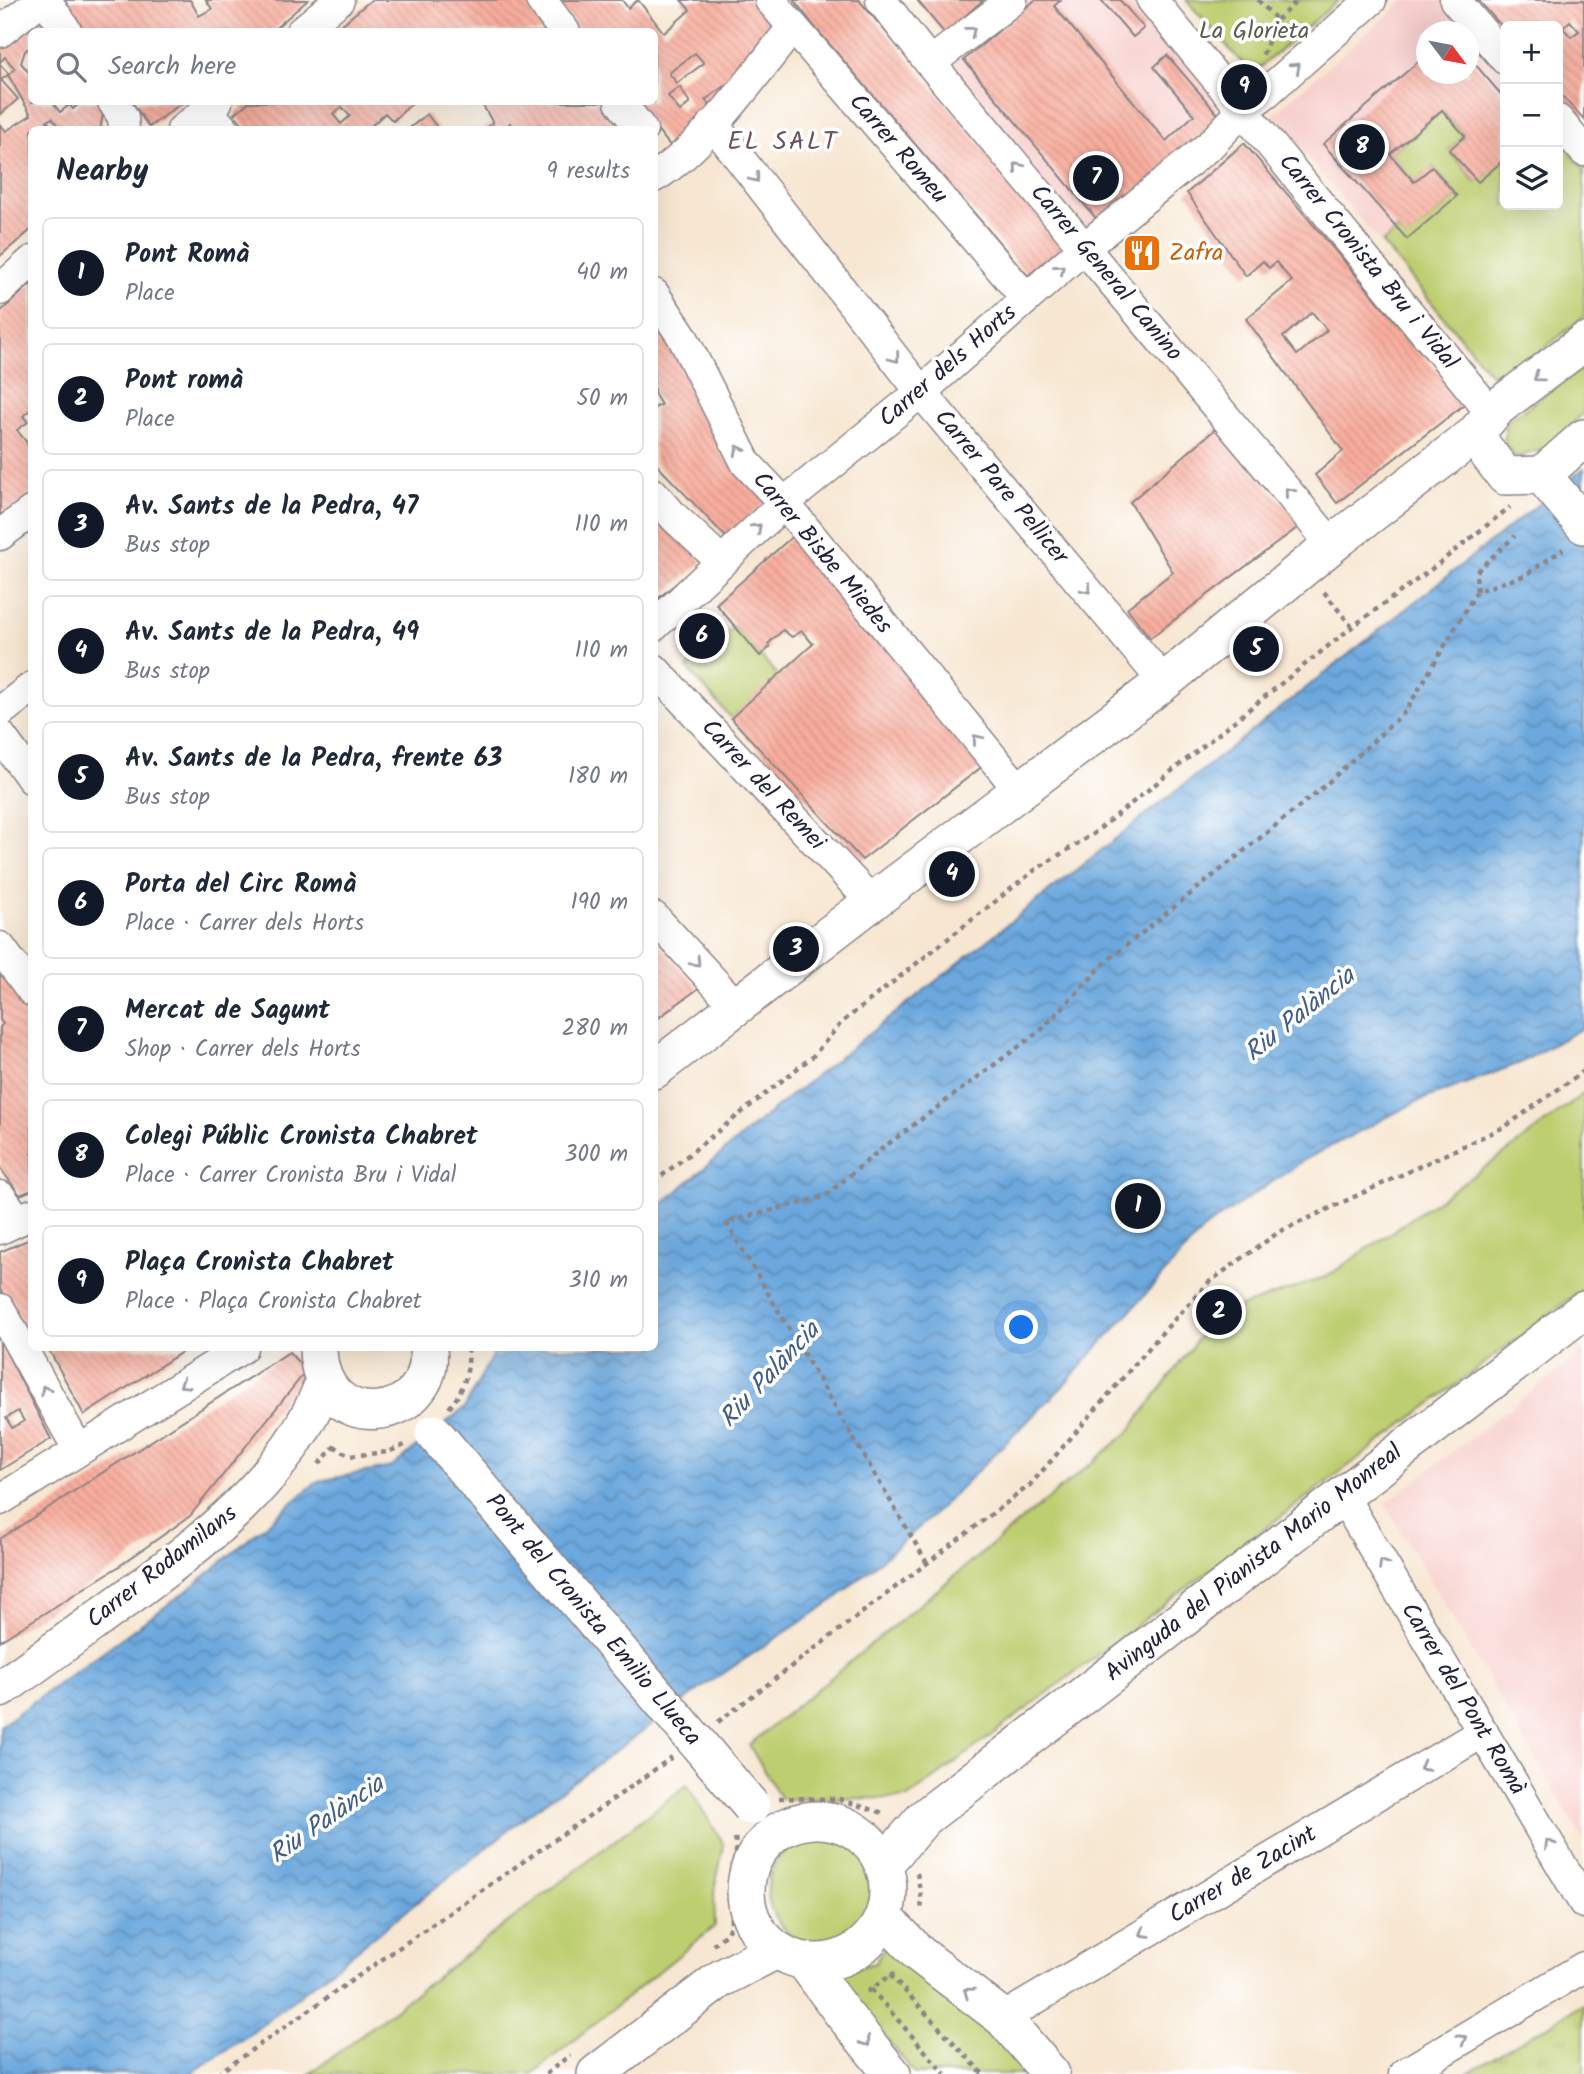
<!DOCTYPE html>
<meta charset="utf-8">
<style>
:root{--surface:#fff;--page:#f2f2f3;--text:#1f2937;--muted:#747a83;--line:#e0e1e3;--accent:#111827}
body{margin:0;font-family:Kalam,sans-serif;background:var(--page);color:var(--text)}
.controls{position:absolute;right:21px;top:21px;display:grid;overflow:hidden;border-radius:10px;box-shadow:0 7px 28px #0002}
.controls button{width:63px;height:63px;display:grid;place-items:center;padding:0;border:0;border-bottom:2px solid var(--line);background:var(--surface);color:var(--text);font:35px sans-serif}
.compass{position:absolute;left:1416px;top:21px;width:63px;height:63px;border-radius:50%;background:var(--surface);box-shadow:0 7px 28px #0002;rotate:122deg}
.you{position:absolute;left:1022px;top:1328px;width:24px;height:24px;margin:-18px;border:5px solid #fff;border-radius:50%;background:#1a73e8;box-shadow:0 0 0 10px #1a73e833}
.badge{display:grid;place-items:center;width:46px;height:46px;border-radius:50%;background:var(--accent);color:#fff;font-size:23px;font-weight:700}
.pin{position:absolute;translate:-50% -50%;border:4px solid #fff;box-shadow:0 2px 7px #0006}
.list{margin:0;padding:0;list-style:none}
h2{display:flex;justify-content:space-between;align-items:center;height:91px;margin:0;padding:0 28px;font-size:30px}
h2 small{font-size:23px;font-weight:400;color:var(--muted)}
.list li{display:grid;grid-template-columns:46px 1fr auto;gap:21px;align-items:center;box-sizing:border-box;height:112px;margin:0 14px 14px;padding:0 14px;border:2px solid var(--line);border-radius:10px}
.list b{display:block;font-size:26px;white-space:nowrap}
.list p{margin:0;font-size:23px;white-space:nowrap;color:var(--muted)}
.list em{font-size:23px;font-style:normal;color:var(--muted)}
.icon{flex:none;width:38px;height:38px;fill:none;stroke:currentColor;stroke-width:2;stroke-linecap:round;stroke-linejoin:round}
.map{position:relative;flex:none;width:1584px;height:2074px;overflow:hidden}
.search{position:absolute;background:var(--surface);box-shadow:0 7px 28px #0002;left:28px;top:28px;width:630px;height:77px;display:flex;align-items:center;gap:18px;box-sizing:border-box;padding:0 24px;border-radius:10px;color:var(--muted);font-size:26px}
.panel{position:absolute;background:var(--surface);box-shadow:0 7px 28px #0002;left:28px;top:126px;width:630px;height:1225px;border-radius:10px}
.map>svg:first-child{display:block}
.built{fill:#f7d0cd;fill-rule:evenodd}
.grass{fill:url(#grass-tufts);stroke:#707856;stroke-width:2}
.green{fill:#bdce70;stroke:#707856;stroke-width:2}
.water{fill:url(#water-waves);stroke:#47658c;stroke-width:2}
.building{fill:url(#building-back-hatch);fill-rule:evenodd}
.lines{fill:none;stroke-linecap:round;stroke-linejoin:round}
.minor-casing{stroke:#8c8486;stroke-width:33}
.tertiary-casing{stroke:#8c8486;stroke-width:40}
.path{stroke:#8c8486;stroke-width:4.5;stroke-dasharray:5 5;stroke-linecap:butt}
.minor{stroke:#fff;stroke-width:30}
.tertiary{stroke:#fff;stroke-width:37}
.tertiary-bridge-casing{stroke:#8c8486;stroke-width:40;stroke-linecap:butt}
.tertiary-bridge{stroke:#fff;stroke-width:37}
.oneway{stroke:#9c9ca7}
.labels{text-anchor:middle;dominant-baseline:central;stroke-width:7;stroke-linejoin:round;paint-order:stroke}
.park-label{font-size:24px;fill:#585e4e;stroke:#fff}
.street-label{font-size:24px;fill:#22223b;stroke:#fff}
.food-label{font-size:24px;fill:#c56008;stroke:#fff;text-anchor:start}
.neighbourhood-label{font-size:26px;letter-spacing:2px;fill:#6d535d;stroke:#fff}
.water-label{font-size:26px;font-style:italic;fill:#435e84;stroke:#fff}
</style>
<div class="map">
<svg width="1584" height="2074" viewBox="0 0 1584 2074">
<defs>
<pattern id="grass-tufts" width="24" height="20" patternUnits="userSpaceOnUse" patternTransform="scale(1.75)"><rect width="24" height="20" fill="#bdce70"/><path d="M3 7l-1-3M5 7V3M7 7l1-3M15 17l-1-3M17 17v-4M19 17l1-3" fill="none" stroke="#a2b162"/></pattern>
<pattern id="water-waves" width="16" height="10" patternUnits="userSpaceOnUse" patternTransform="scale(1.75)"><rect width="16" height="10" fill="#6ca8dd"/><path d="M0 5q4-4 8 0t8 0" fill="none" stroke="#5888b4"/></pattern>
<pattern id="building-back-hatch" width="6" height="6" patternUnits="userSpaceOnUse" patternTransform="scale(1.75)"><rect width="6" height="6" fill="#f8ad9d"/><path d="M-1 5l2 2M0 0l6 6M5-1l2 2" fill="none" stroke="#d49588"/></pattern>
</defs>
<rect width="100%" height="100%" fill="#fff"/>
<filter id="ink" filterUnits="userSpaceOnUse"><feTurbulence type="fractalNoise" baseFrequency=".0143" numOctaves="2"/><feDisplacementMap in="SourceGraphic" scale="14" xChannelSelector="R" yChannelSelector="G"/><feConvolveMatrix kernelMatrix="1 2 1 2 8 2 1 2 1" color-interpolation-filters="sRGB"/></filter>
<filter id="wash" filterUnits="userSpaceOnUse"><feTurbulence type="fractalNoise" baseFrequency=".00686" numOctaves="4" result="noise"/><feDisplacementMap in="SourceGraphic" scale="28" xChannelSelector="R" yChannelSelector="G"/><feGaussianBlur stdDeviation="1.57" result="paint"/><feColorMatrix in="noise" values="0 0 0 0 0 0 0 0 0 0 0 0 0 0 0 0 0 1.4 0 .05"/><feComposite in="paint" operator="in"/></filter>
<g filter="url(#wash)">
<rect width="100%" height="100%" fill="#f7e7d2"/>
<g class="built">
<path d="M 1012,0 L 1152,0 L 1243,110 L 1085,247 L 930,63 Z"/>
<path d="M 1405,0 L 1442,0 L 1505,75 L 1505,205 L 1558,205 L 1584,317 L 1499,384 L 1272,115 ZM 1426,32 L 1468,32 L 1468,74 L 1426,74 Z"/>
<path d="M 1584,1351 L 1584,1841 L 1385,1504 Z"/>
</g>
<path class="grass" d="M 1584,2004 L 1584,2074 L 1466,2074 Z"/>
<g class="green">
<path d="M 1186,0 L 1339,0 L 1252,74 Z"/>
<path d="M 1442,110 L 1465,136 L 1449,150 L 1476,183 L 1505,159 L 1505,205 L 1558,205 L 1558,137 L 1584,169 L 1584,317 L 1499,384 L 1382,243 L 1398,229 L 1407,238 L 1457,196 L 1433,167 L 1414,182 L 1390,154 Z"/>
<path d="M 1584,367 L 1584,413 L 1544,449 L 1516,457 L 1505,445 L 1505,423 Z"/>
<path d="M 735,626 L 780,678 L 731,718 L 687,668 Z"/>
<path d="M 1584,1093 L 1584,1288 L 908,1798 L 781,1799 L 749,1745 L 1128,1433 L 1207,1326 L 1232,1310 L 1328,1276 L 1507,1152 Z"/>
<path d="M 687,1785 L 724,1845 L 714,1891 L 715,1926 L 532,2074 L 310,2074 Z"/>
<circle cx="822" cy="1890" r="54"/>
<path d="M 888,1942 L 996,2028 L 1035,2074 L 915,2074 L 833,1973 L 875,1963 Z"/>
</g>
<path class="water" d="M 1584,468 L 1584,1027 L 1520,1063 L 1416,1102 L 1306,1159 L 1206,1227 L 1061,1388 L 930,1518 L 834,1600 L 707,1684 L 525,1817 L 253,2032 L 190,2074 L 0,2074 L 0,1726 L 188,1590 L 318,1481 L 392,1467 L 465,1407 L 496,1348 L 654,1348 L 655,1210 L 769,1113 Z"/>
<g id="blocks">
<g class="building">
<path d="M 63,0 L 190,0 L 199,16 L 212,9 L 206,0 L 308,0 L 271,32 L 84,32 Z"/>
<path d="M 371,0 L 534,0 L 558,32 L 333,32 Z"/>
<path d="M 555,0 L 622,0 L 628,8 L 638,0 L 664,33 L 690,10 L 681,0 L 763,0 L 786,27 L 731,93 L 725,86 L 705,100 L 715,111 L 676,153 L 635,102 L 654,102 L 654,32 L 580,32 ZM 695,53 L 704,63 L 677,83 L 669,73 ZM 680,87 L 690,103 L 680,111 L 668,96 Z"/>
<path d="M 794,0 L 859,0 L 1065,244 L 1028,276 L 818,31 Z"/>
<path d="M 917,0 L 983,0 L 945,34 Z"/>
<path d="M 1035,0 L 1061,0 L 1054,6 L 1166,141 L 1194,115 L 1154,67 L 1167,55 L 1222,119 L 1099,222 L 964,60 Z"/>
<path d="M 1101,0 L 1120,0 L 1144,28 L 1133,37 Z"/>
<path d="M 1478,0 L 1584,0 L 1584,119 L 1558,92 L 1558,26 L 1505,26 L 1505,30 ZM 1570,21 L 1579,31 L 1571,37 L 1563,28 Z"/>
<path d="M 43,8 L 59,32 L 32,32 L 32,53 L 29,48 L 25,51 L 21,63 L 32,76 L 32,102 L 52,102 L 60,112 L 68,106 L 65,102 L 73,102 L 70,105 L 73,109 L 79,104 L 77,102 L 105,102 L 105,104 L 100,130 L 56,130 L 59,127 L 52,118 L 47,121 L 54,130 L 32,130 L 32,229 L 0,256 L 0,124 L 6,131 L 31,115 L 8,75 L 15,69 L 5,57 L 0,62 L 0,41 Z"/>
<path d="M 1426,55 L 1426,74 L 1469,74 L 1469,57 L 1505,99 L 1505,159 L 1478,182 L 1449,150 L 1465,136 L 1442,110 L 1390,154 L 1414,182 L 1432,167 L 1457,196 L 1407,239 L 1323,144 Z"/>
<path d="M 0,64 L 9,74 L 1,80 L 18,99 L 0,115 Z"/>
<path d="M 132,102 L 183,102 L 149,127 Z"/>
<path d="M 249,102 L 413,102 L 393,121 L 385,113 L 367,130 L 248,130 L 234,114 ZM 342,107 L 350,116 L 341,124 L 333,114 Z"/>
<path d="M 481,102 L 612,102 L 632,130 L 544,130 L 541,125 L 534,130 L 514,130 L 510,123 L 501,130 L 481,130 L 493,123 Z"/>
<path d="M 427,114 L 439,130 L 413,130 L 411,127 Z"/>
<path d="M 1244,143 L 1465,404 L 1337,503 L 1315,475 L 1343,451 L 1246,319 L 1292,281 L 1276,262 L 1269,268 L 1263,261 L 1246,276 L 1187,193 ZM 1312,312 L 1327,330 L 1297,355 L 1283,337 Z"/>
<path d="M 32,283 L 32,408 L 23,416 L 28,422 L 17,430 L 28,444 L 32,441 L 32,494 L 0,519 L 0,312 Z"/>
<path d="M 654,308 L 769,499 L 727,538 L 654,462 L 654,408 L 661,405 L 654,393 Z"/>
<path d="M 1219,426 L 1301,525 L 1150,638 L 1127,608 L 1173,572 L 1130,502 Z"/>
<path d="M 662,514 L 702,562 L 654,602 L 654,522 Z"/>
<path d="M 794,535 L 984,765 L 862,860 L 731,718 L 813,644 L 802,631 L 792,637 L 783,630 L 768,644 L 770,647 L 760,656 L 716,604 Z"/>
<path d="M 654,939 L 699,988 L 654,1021 Z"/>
<path d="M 0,962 L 32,1006 L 32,1190 L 20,1195 L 0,1168 L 0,1027 L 3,1024 L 0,1020 Z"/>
<path d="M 32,1238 L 32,1347 L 0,1289 L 0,1252 Z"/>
<path d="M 0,1340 L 51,1439 L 0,1470 ZM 18,1411 L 24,1421 L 12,1428 L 6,1418 Z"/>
<path d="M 48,1348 L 188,1348 L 84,1415 Z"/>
<path d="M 289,1352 L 306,1371 L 190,1516 L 118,1567 L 0,1641 L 0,1539 Z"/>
</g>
</g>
</g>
<g filter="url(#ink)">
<use href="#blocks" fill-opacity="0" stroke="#8c8486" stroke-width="2"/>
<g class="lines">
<g class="minor-casing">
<g id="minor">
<path d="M 46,0 L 67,32"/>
<path d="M 541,0 L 565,32"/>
<path d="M 770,0 L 1026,298"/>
<path d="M 881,0 L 930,63 L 1332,545"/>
<path d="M 1152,0 L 1492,414"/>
<path d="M 1455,0 L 1505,59"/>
<path d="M 0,32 L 41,0"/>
<path d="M 301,32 L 339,0"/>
<path d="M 930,63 L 1012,0"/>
<path d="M 113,102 L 123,117 L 124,130"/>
<path d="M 620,102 L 642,130"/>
<path d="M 207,110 L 224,130"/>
<path d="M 1558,120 L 1584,151"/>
<path d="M 713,124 L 921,392 L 1164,682"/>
<path d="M 182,130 L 217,102"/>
<path d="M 654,177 C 704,148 756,72 793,27"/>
<path d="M 0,290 L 32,261"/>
<path d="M 654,294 L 682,336 L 746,463 L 784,503 L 1020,791"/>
<path d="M 654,494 L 674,517 L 721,561"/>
<path d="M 0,535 L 32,511"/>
<path d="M 654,626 L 784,503 L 921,392 L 1085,247 L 1210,145 L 1243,110 L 1267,92 L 1371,0"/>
<path d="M 654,669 L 872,902"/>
<path d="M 0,712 L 32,687"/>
<path d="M 0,735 L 32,779"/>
<path d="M 654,917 L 737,1007"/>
<path d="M 0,947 L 32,991"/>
<path d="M 0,1196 L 18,1220"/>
<path d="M 0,1229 L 32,1214"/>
<path d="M 0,1309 L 78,1449"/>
<path d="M 1342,1495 L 1584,1903"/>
<path d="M 0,1500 L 242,1348"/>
<path d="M 1003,2018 L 1483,1732"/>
<path d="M 1404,2074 L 1584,1967"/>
</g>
</g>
<g class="tertiary-casing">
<g id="tertiary">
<path d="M 1474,435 L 1505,476 L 1542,475 L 1584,438"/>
<path d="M 1542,475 L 1584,525"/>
<path d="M 654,1070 L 872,902 L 1164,682 L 1340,538 L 1474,435 L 1498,407 L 1584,342"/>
<path d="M 318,1348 C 320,1440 437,1422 428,1348"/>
<path d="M 0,1689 C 41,1661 81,1631 121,1602 C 200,1544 290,1477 324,1382"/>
<circle cx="817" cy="1891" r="71"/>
<path d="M 884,1864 L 924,1818 L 1584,1310"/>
<path d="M 884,1917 L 919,1954 L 1003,2018 L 1051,2074"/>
<path d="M 805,1962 L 841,2011 L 892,2074"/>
<path d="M 596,2074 L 720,1979 L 776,1950"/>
</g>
</g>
<g class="path">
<path d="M 1258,0 L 1277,20 L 1261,59"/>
<path d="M 1277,20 L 1298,0"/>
<path d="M 1477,591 L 1476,572 L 1515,536"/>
<path d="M 1324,592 L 1352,627"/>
<path d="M 654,1182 L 813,1056 L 841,1023 L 1035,870 L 1093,834 L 1352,627 L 1429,571 L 1510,507"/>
<path d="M 449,1408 C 464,1391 470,1370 468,1348"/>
<path d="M 334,1446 L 350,1456 L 388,1452 L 405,1445"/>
<path d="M 319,1464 L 335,1446"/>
<path d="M 927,1563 L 726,1222 L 824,1197 L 880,1150 L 1041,1030 L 1107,961 L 1321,789 L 1406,711 L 1477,591 L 1526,575 L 1563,549"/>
<path d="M 718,1722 L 1030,1485 L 1161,1334 L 1209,1282 L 1279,1232 L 1506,1126 L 1584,1071"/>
<path d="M 779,1798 L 839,1799 L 886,1814"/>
<path d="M 917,1873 L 922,1902 L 921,1909"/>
<path d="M 713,1945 L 727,1933 L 731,1923 L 729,1886 L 736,1851 L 735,1833"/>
<path d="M 890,1975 L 983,2074"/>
<path d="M 871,1989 L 945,2074"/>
<path d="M 867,1992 L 894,1973"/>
<path d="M 217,2074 L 635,1784 L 672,1757"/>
<path d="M 546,2074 L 570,2055"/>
</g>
<use href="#minor" class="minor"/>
<use href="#tertiary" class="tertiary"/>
<g class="tertiary-bridge-casing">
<path id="tertiary-bridge" d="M 434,1433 L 751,1806"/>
</g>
<use href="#tertiary-bridge" class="tertiary-bridge"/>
</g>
<defs><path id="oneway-chevron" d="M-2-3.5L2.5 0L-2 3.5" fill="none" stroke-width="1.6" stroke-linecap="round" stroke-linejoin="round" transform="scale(1.75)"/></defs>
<g class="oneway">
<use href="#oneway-chevron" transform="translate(971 31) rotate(-38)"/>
<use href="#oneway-chevron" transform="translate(1296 67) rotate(-42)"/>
<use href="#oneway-chevron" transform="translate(1018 167) rotate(-130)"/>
<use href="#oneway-chevron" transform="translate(755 178) rotate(52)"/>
<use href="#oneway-chevron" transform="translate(1060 269) rotate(-41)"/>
<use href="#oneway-chevron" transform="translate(895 358) rotate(52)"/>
<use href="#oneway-chevron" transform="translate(1538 377) rotate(143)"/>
<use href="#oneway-chevron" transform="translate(739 450) rotate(-117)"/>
<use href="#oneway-chevron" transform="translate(1289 492) rotate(-130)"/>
<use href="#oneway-chevron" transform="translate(757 528) rotate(-43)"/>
<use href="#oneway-chevron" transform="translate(1087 589) rotate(50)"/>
<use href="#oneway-chevron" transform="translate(977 739) rotate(-130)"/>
<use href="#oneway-chevron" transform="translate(696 962) rotate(47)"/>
<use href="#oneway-chevron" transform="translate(184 1384) rotate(148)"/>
<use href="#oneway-chevron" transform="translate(45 1390) rotate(-119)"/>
<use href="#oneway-chevron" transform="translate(1383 1564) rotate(-121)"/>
<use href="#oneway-chevron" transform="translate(1424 1767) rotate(149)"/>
<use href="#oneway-chevron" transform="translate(1549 1844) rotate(-121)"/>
<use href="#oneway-chevron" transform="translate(1144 1933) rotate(149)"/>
<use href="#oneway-chevron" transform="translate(968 1992) rotate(-144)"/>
<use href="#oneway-chevron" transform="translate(1462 2039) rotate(-31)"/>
<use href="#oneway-chevron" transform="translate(866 2042) rotate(51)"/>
</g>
</g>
<defs>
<g id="restaurant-square" transform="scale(2.0125)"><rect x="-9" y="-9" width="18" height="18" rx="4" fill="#e8710a" stroke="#fff"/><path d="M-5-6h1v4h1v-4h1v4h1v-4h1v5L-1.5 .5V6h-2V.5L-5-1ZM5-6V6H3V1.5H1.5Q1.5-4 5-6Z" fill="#fff"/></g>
</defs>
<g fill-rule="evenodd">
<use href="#restaurant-square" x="1142" y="253"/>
</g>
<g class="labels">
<g class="park-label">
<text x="1254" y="31">La Glorieta</text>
</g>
<g class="street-label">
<text transform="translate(898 149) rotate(49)">Carrer Romeu</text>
<text transform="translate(1368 262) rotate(51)">Carrer Cronista Bru i Vidal</text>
<text transform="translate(1106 273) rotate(50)">Carrer General Canino</text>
<text transform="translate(948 366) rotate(-41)">Carrer dels Horts</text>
<text transform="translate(1001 487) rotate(50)">Carrer Pare Pellicer</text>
<text transform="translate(822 553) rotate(50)">Carrer Bisbe Miedes</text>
<text transform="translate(763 785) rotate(47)">Carrer del Remei</text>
<text transform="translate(1254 1563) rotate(-38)">Avinguda del Pianista Mario Monreal</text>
<text transform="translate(162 1567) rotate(-38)">Carrer Rodamilans</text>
<text transform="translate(593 1620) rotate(50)">Pont del Cronista Emilio Llueca</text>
<text transform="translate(1463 1699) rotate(59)">Carrer del Pont Romà</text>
<text transform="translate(1243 1875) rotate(-31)">Carrer de Zacint</text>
</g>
<g class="food-label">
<text x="1169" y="253">Zafra</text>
</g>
<g class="neighbourhood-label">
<text x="783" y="142">EL SALT</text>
</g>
<g class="water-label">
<text transform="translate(1300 1015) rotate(-39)">Riu Palància</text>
<text transform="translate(770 1375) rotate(-47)">Riu Palància</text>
<text transform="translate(327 1820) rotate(-35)">Riu Palància</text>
</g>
</g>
</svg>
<div class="controls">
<button>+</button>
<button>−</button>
<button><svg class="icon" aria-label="layers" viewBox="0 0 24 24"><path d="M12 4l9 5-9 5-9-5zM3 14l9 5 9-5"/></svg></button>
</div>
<svg class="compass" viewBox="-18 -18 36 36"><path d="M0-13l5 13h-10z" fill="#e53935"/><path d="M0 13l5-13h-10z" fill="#747a83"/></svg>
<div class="you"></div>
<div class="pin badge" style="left:1138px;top:1206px">1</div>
<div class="pin badge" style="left:1219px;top:1312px">2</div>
<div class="pin badge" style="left:796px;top:949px">3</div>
<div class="pin badge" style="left:952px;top:874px">4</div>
<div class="pin badge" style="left:1256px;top:649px">5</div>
<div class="pin badge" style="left:702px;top:636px">6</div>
<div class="pin badge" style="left:1096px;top:178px">7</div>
<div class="pin badge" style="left:1362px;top:147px">8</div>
<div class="pin badge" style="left:1244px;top:87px">9</div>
<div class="search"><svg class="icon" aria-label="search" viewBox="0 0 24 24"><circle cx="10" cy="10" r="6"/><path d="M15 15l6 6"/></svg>Search here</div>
<section class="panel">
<h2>Nearby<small>9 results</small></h2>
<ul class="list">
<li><span class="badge">1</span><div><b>Pont Romà</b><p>Place</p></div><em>40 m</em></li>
<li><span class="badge">2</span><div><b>Pont romà</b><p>Place</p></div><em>50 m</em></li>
<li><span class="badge">3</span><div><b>Av. Sants de la Pedra, 47</b><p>Bus stop</p></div><em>110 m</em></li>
<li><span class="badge">4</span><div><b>Av. Sants de la Pedra, 49</b><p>Bus stop</p></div><em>110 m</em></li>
<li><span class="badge">5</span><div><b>Av. Sants de la Pedra, frente 63</b><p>Bus stop</p></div><em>180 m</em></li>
<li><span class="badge">6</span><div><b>Porta del Circ Romà</b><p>Place · Carrer dels Horts</p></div><em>190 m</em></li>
<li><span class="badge">7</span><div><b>Mercat de Sagunt</b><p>Shop · Carrer dels Horts</p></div><em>280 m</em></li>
<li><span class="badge">8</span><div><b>Colegi Públic Cronista Chabret</b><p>Place · Carrer Cronista Bru i Vidal</p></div><em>300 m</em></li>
<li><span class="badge">9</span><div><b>Plaça Cronista Chabret</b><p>Place · Plaça Cronista Chabret</p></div><em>310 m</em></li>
</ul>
</section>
</div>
